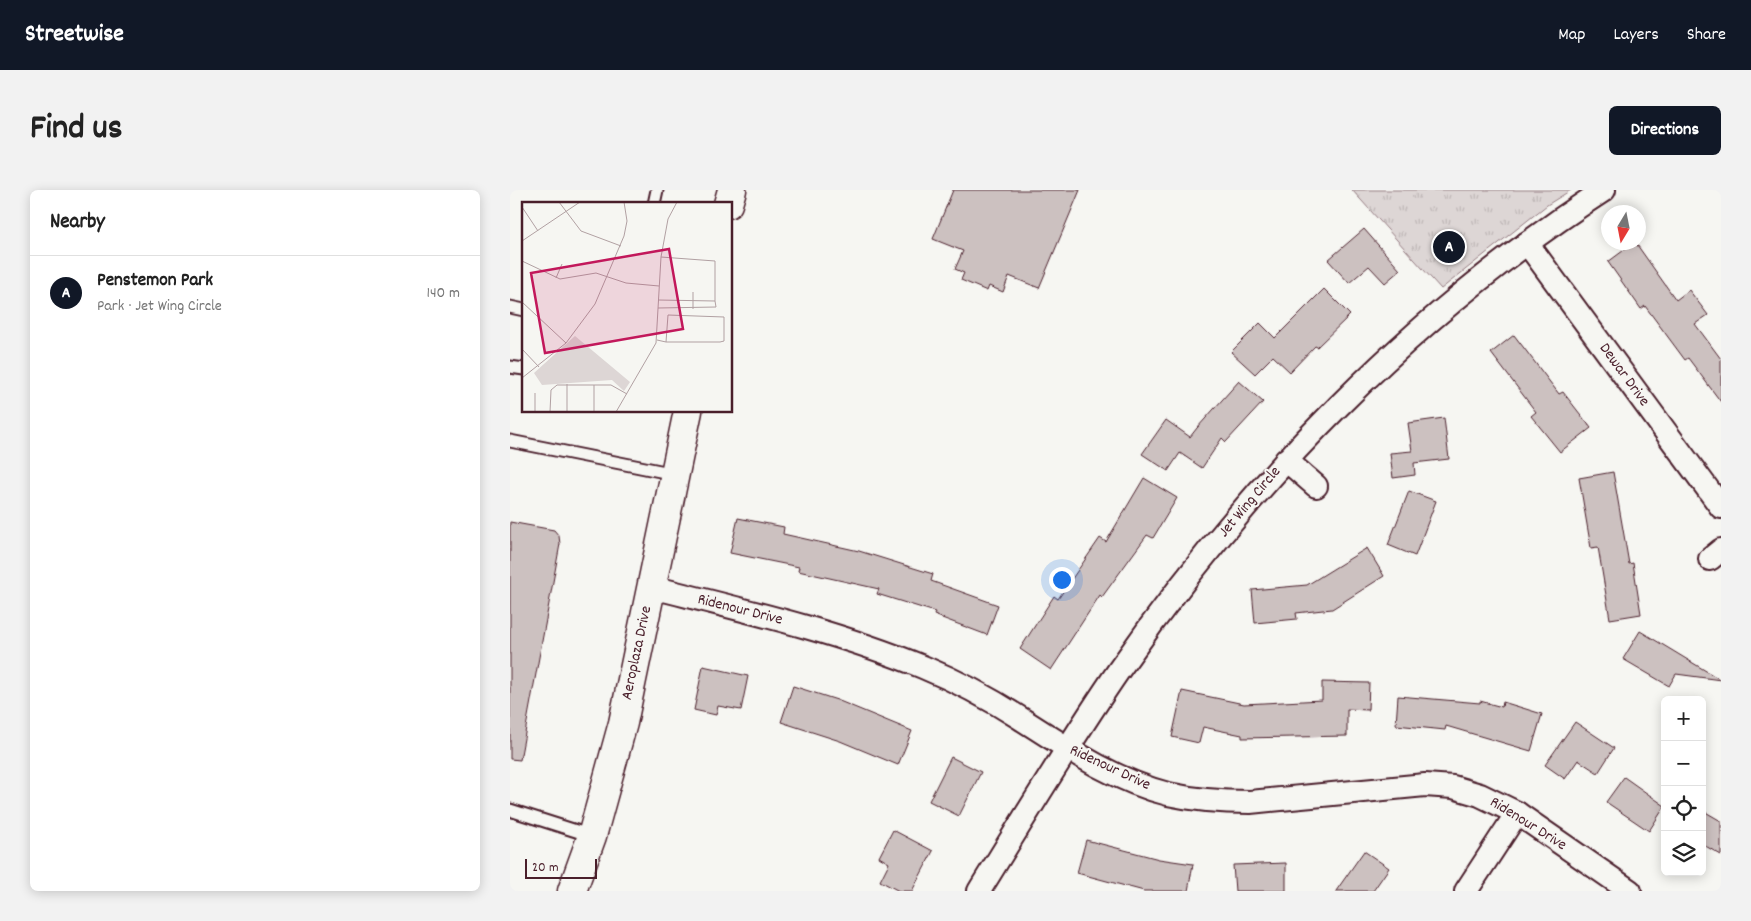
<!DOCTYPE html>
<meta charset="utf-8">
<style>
:root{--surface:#fff;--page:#f2f2f2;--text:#222;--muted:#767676;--line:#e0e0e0;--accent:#111827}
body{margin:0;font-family:Dekko,sans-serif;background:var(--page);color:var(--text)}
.controls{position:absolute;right:15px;bottom:15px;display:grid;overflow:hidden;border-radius:8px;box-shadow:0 2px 12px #0003}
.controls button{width:45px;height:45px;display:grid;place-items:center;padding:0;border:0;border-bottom:1px solid var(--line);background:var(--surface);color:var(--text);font:25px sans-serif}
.compass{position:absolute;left:1091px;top:15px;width:45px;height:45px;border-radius:50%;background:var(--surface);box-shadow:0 2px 12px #0003;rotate:190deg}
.scale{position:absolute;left:15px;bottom:12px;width:72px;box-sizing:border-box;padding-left:5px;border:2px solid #4a1f2b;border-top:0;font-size:14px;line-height:18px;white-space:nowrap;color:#4a1f2b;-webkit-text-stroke:4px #f6f6f2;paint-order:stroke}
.you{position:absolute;left:551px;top:389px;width:18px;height:18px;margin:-12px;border:4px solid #fff;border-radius:50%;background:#1a73e8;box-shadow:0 0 0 8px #1a73e833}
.badge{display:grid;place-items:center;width:32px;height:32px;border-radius:50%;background:var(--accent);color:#fff;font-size:16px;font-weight:700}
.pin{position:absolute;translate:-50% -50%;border:2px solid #fff;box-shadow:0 1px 5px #0006}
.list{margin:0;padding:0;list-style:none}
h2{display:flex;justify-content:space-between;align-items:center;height:65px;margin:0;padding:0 20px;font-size:21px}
h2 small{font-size:16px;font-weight:400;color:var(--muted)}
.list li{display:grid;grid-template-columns:32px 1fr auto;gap:15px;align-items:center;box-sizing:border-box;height:75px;padding:0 20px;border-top:1px solid var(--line)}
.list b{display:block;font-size:19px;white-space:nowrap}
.list p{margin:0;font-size:16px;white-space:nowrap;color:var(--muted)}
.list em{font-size:16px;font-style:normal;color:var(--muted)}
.icon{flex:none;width:28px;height:28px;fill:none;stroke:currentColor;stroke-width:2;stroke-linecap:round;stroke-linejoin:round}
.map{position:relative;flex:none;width:1211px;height:701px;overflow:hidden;border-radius:8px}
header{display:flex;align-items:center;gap:30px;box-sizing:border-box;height:70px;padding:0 25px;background:var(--accent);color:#fff}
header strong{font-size:24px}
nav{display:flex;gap:28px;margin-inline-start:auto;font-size:18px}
.intro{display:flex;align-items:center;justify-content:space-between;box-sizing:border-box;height:120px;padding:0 30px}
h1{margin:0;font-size:35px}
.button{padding:12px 22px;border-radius:8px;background:var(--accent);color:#fff;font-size:18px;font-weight:700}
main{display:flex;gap:30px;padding:0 30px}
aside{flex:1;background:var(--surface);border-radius:8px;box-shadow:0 2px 12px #0003}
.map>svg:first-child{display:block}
.park{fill:url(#park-tufts);stroke:#947a80}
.building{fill:#ccc1c0;stroke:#4a1f2b}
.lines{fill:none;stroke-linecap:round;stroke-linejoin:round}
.service-casing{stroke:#4a1f2b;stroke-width:15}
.minor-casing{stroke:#4a1f2b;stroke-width:26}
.tertiary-casing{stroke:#4a1f2b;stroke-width:31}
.service{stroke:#f6f6f2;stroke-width:11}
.minor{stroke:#f6f6f2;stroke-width:22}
.tertiary{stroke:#f6f6f2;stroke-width:28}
.labels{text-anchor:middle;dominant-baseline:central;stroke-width:4;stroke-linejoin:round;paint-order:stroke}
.street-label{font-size:16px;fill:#4a1f2b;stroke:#f6f6f2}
.inset-road{fill:none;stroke:#b1a0a2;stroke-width:1}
.view{fill:#c2185b;fill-opacity:0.15;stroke:#c2185b;stroke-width:2.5}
.inset-edge{fill:none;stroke:#4a1f2b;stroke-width:2.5}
</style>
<header>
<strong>Streetwise</strong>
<nav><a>Map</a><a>Layers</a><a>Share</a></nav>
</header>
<div class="intro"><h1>Find us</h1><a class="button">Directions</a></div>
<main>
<aside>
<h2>Nearby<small></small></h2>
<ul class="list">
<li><span class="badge">A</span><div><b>Penstemon Park</b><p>Park · Jet Wing Circle</p></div><em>140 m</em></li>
</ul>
</aside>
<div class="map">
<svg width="1211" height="701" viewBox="0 0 1211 701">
<defs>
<pattern id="park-tufts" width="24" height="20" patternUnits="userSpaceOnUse" patternTransform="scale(1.25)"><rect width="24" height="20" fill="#ddd6d5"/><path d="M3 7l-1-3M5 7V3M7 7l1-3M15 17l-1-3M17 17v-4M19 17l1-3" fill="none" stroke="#bfb7b7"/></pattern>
</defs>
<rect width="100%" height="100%" fill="#f6f6f2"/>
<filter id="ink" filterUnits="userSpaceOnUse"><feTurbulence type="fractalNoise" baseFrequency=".02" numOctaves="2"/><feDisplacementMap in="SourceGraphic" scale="10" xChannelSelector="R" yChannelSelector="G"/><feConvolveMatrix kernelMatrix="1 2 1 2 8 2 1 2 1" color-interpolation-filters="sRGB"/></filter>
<g filter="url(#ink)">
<path class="park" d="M 842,0 L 1061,0 L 1037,15 L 931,99 Z"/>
<g class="building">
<path d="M 443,0 L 570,0 L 529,98 L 499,86 L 493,102 L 479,96 L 477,101 L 451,90 L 454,83 L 445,79 L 453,61 L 423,49 Z"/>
<path d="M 854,39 L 890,80 L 875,93 L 859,76 L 839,93 L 818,70 Z"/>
<path d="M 1125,52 L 1166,110 L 1179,100 L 1198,125 L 1185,134 L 1211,169 L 1211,212 L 1178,168 L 1175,170 L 1135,116 L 1131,119 L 1098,72 Z"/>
<path d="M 814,99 L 840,125 L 807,157 L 805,156 L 780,182 L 763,166 L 745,184 L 721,162 L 750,133 L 765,148 Z"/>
<path d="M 1004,145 L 1049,204 L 1053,202 L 1081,238 L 1050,262 L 1021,226 L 1026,222 L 981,163 Z"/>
<path d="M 729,191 L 753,212 L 716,252 L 712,248 L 692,278 L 670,263 L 658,281 L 632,264 L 656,230 L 680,247 L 687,238 Z"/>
<path d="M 934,228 L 939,269 L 904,273 L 905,285 L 883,288 L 880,263 L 902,261 L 898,233 Z"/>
<path d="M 1103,282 L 1119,374 L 1123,373 L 1131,424 L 1100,429 L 1088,357 L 1081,358 L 1069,288 Z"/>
<path d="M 634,288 L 667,308 L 643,348 L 637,345 L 592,407 L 590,405 L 541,480 L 510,459 L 544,406 L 548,409 L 590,348 L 596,352 Z"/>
<path d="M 899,301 L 926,311 L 905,366 L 878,355 Z"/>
<path d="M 228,328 L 274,337 L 273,344 L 349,361 L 423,384 L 421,391 L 488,415 L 477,445 L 424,425 L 425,422 L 367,404 L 369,399 L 288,381 L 289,377 L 220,363 Z"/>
<path d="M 0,332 L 44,340 L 49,346 L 50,354 L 10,570 L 0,569 Z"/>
<path d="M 857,358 L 874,386 L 822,419 L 786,423 L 787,429 L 745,433 L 742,400 L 797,395 Z"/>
<path d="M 1130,441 L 1211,490 L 1166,484 L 1159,496 L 1113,469 Z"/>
<path d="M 193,476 L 238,486 L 231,520 L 208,516 L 206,525 L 184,520 Z"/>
<path d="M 812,492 L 859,493 L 858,520 L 837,519 L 837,546 L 732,548 L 732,545 L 693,537 L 689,553 L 662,547 L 672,501 L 734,514 L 812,510 Z"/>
<path d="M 283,496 L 327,510 L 402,541 L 388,575 L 330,551 L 271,532 Z"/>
<path d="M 888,506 L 970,513 L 970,511 L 992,517 L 993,512 L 1032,524 L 1021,561 L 936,536 L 935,540 L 886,535 Z"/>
<path d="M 1065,532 L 1104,558 L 1088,583 L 1068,570 L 1055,589 L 1035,575 Z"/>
<path d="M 441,567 L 471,582 L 449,626 L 419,611 Z"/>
<path d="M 1114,587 L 1155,616 L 1139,641 L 1096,612 Z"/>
<path d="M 1192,620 L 1211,631 L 1211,665 L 1192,654 Z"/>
<path d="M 383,640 L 423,661 L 402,701 L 389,701 L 370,691 L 379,673 L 369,667 Z"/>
<path d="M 576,650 L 649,669 L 683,674 L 678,701 L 634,701 L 567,683 Z"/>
<path d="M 854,661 L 879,678 L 863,701 L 826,701 Z"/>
<path d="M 776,673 L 776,701 L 725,701 L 723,675 Z"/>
</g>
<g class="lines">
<g class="service-casing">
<g id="service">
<path d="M 144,14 L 147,0"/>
<path d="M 0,117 L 14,120"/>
<path d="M 0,177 L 14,179"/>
<path d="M 0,251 L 165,284"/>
<path d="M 0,620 L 82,646"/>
</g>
</g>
<g class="minor-casing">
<g id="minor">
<path d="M 1017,53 L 1211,317"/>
<path d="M 776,270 L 806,296"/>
<path d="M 1200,369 L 1211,360"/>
<path d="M 142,397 C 233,420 326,441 413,477 C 447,491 479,508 510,528 C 557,558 603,590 658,604 C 685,610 712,612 740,612 L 915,595 L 943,597 L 970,605 L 1007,623 L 1120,701"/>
<path d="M 469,701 C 515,627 560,551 609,480 C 740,292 902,124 1094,0"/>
<path d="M 956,701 L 1007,623"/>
</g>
</g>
<g class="tertiary-casing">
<g id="tertiary">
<path d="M 218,14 L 222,0"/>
<path d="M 62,701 L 82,646 L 113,533 L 178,221"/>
</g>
</g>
<use href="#service" class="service"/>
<use href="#minor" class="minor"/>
<use href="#tertiary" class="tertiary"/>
</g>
</g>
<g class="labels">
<g class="street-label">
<text transform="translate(1114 185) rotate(54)">Dewar Drive</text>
<text transform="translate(740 312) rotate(-50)">Jet Wing Circle</text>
<text transform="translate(230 420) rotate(14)">Ridenour Drive</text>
<text transform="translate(127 463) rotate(-78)">Aeroplaza Drive</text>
<text transform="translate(600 578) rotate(25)">Ridenour Drive</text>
<text transform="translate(1018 634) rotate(32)">Ridenour Drive</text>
</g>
</g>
<g transform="translate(12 12)">
<rect width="210" height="210" fill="#f6f6f2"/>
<path d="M 53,134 L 108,180 L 102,189 L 90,178 L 20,183 L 12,171 Z" fill="#ddd6d5"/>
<path class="inset-road" d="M 37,0 L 59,29 L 99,44M 0,5 L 16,29M 0,39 L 58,0M 139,55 L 193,59 L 193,99M 0,59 L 38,77 L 74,71 L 104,81 L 137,84M 34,76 L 40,62M 171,90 L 171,107M 0,100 L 44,141M 136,106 L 194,105 L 193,99 L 136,98M 135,138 L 144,140 L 198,140 L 202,139 L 202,115 L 146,113 L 144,140M 0,147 L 17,165M 0,176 L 44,141 L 73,102 L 102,34 L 105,19 L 102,0M 13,210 L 13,191M 28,210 L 29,188 L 35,183 L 89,183 L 105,192M 45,210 L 45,182M 72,210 L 72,183M 94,210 L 134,141 L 139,55 L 146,17 L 155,0"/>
<path class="view" d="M 147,47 L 161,127 L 23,151 L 9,71 Z"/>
<rect width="210" height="210" class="inset-edge"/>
</g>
</svg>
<div class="controls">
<button>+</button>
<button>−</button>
<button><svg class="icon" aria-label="locate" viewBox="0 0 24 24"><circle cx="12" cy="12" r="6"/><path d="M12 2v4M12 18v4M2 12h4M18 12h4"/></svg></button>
<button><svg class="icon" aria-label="layers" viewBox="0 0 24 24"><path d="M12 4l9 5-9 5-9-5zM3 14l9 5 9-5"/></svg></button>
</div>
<svg class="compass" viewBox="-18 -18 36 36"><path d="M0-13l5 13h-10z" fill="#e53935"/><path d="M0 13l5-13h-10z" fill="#767676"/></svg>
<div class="scale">20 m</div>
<div class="you"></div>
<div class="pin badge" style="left:939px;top:57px">A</div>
</div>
</main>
